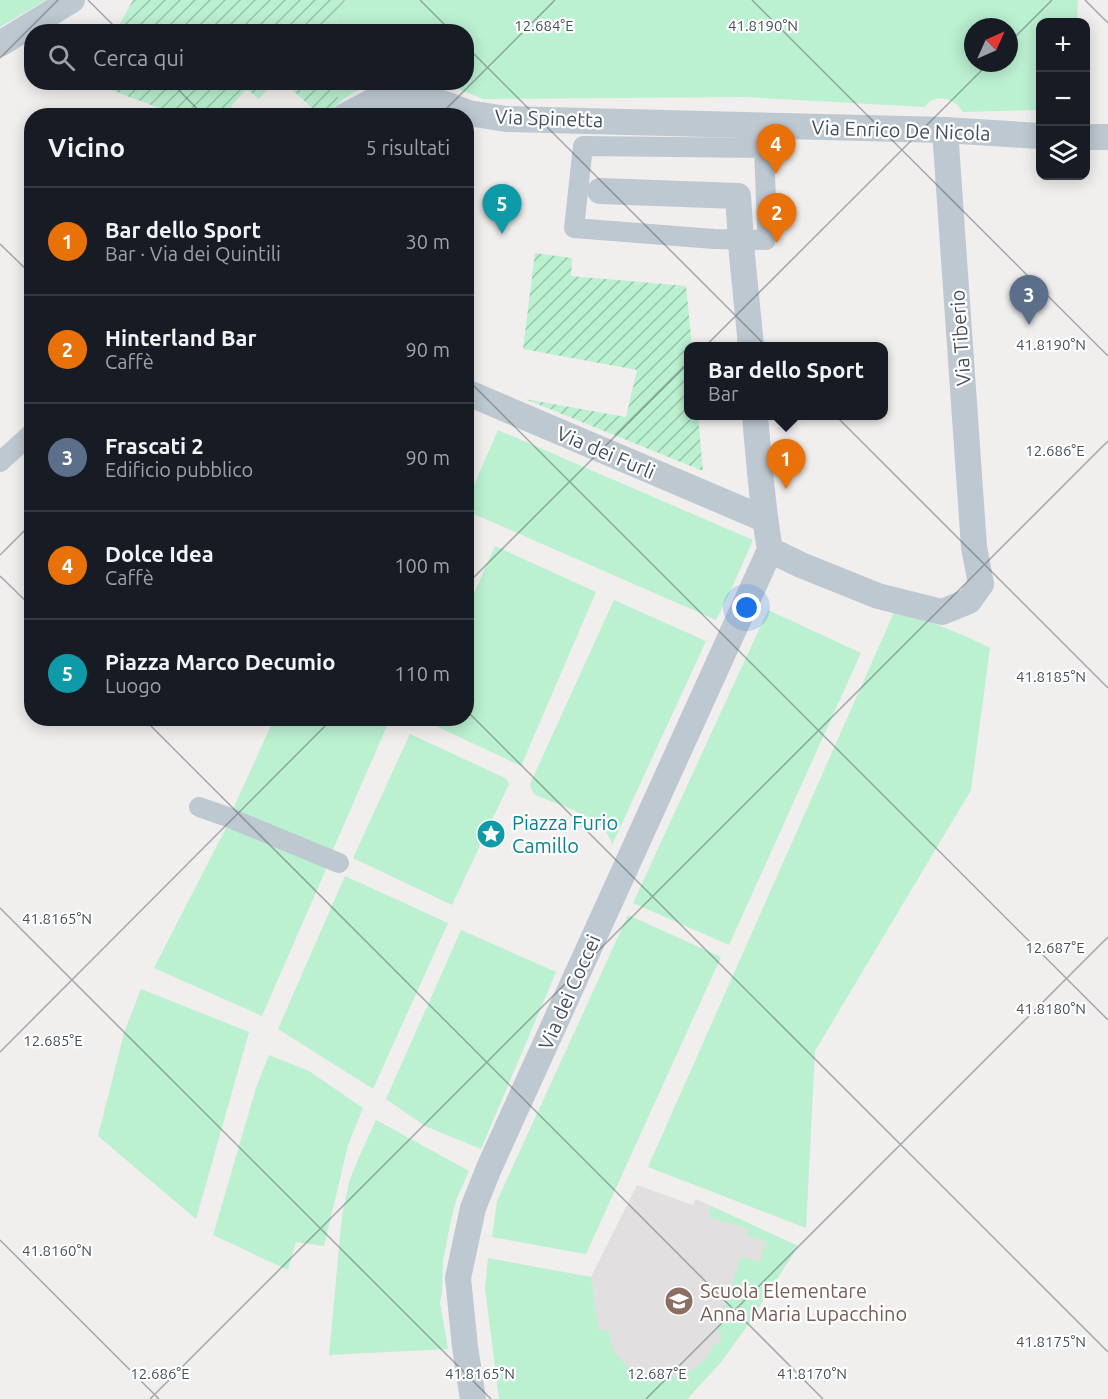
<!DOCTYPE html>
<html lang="it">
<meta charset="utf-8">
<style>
:root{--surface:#171b24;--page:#242831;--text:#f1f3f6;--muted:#9ea1a6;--line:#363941;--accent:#8c9099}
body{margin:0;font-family:Ubuntu,sans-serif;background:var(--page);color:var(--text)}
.controls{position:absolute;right:18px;top:18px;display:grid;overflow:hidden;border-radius:12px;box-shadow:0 3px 15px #0003}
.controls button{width:54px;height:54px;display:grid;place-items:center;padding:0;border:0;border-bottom:2px solid var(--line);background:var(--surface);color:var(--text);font:30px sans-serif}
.compass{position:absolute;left:964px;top:18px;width:54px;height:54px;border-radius:50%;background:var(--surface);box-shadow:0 3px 15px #0003;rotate:45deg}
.you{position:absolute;left:747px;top:608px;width:21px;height:21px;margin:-15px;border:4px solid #fff;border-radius:50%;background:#1a73e8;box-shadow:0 0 0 9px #1a73e833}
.badge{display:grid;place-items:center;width:39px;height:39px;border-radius:50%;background:var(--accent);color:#fff;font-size:20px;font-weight:700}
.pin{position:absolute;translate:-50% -50px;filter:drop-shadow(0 2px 3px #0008)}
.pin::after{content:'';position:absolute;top:32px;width:21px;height:18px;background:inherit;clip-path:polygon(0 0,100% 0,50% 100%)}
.popup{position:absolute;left:684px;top:342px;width:204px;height:78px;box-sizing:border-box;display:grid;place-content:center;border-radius:12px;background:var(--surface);filter:drop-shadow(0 2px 4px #0005);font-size:20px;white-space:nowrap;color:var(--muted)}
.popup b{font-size:22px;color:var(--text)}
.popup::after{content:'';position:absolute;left:50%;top:100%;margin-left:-12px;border:12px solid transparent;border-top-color:var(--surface)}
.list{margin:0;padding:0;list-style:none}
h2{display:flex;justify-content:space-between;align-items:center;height:78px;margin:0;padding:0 24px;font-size:26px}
h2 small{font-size:20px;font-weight:400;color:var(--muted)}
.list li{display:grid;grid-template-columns:39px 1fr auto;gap:18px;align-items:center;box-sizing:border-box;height:108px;padding:0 24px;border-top:2px solid var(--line)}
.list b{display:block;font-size:22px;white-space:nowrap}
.list p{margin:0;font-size:20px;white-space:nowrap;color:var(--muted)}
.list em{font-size:20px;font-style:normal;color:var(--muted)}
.icon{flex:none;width:33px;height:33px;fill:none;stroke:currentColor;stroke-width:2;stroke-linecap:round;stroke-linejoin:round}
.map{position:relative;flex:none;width:1108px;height:1399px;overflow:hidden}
.search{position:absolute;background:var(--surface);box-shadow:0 3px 15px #0003;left:24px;top:24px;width:450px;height:66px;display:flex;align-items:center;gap:15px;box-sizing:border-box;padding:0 21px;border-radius:24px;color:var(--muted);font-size:22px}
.panel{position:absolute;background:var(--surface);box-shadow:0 3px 15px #0003;left:24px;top:108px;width:450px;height:618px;border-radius:24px}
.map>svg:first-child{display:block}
.education{fill:#e2dfe0}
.green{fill:#bbf0d0;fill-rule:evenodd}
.garden{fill:url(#garden-furrows)}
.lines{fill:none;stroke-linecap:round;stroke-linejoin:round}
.pedestrian{stroke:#bec8d1;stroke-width:20}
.minor{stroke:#bec8d1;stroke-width:26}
.ticks{fill:none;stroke:#46515c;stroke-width:1.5;stroke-opacity:0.45}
.labels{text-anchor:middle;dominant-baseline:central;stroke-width:4.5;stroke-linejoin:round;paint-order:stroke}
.street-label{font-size:20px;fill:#46515c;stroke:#fff}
.culture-label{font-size:20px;fill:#0d838f;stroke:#fff;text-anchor:start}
.education-label{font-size:20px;fill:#785e54;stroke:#fff;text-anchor:start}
.ticks-label{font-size:15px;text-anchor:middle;fill:#46515c;stroke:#fff;stroke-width:4.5;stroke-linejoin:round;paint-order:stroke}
</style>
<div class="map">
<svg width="1108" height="1399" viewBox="0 0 1108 1399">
<defs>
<pattern id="garden-furrows" width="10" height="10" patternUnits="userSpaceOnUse" patternTransform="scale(1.5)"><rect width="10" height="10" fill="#bbf0d0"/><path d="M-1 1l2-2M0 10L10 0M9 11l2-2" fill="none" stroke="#9ac5ac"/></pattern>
</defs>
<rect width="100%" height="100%" fill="#f1eeee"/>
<path class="education" d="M 637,1185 L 693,1205 L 696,1199 L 798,1246 L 747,1326 L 721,1362 L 687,1399 L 608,1399 L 591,1277 Z"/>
<g class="green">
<path d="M 0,0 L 46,0 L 0,27 Z"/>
<path d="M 345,0 L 1078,0 L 1077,22 L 1040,22 L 1040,110 L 963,112 C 954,98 935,92 925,107 L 746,97 L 483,99 L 444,83 L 466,82 L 466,32 L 332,32 ZM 973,27 L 1009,27 L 1009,63 L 973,63 Z"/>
<path d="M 325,83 L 375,83 L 354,92 L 341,101 Z"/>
<path d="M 498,430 L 753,540 L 730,592 L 716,620 L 467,511 L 467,501 Z"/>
<path d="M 495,546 L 596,592 L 521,766 L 421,719 L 466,718 L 467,609 Z"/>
<path d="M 614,600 L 706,641 L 612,845 C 607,816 558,806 534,794 L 531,788 L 530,784 Z"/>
<path d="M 896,608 L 965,636 L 990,648 L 971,790 L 815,1051 L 806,1228 L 648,1167 Z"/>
<path d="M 768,610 L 861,653 L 729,945 L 633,903 Z"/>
<path d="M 274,719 L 390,719 L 331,854 L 233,809 Z"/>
<path d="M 410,734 L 503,777 L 507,780 L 509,784 L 452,905 L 353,858 Z"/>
<path d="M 228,824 L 327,867 L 262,1016 L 154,968 Z"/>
<path d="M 345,876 L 448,923 L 373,1089 L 278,1029 Z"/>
<path d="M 628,915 L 721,957 L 586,1254 L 492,1237 L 497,1201 Z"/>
<path d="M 461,930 L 556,972 L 481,1149 L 425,1126 L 386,1099 Z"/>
<path d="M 141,989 L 249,1032 L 196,1219 L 98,1136 L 124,1033 Z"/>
<path d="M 269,1055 L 309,1071 L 363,1108 L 348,1145 L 324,1246 L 296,1242 L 288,1270 L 213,1235 L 256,1088 Z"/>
<path d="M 376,1120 L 469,1171 L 456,1200 L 451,1220 L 443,1261 L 442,1293 L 440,1302 L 448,1349 L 329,1355 L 342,1216 L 349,1182 L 359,1157 Z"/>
<path d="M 711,1206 L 798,1246 L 747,1326 L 721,1362 L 687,1399 L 499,1399 L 485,1288 L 488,1258 L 591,1277 L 599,1331 L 608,1330 C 610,1336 611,1343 613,1348 C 630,1382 679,1388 704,1360 C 708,1355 711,1349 714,1344 L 718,1345 L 722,1333 L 717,1331 L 741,1257 L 760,1262 L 766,1242 L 747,1236 L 749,1229 L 708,1217 Z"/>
</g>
<g class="garden">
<path d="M 133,0 L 345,0 L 332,31 L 116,31 Z"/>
<path d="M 92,83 L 273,83 L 259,99 L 247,89 L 231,106 L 241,116 L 178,115 Z"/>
<path d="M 285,83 L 325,83 L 341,101 L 327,115 L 307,115 L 313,109 Z"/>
<path d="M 535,253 L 572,258 L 571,276 L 686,286 L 692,346 L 688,346 L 688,416 L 698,416 L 703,471 L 525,399 L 626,417 L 637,370 L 523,349 Z"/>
</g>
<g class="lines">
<g class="pedestrian">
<path d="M 583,146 L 764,148 L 767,227 L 766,240 L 714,239 L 574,228 Z"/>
<path d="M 0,462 L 32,433"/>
<path d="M 199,807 L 225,816 L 339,863"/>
</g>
<g class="minor">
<path d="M 0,44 L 72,0"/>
<path d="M 345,116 L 381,97 L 421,95 L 468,113 L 506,119 L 945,130 L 1040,136"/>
<path d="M 1086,137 L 1108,137"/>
<path d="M 600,191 L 738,196 L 742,255 L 751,346"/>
<path d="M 466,392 L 764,519"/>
<path d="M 770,550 L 801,565 L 878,596 L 942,612 L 969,601 L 981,584 L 974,547 L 945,130"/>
<path d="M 473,1399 L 465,1347 L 458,1278 L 473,1208 L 489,1168 L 770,550 C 762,505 759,461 755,416"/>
</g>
</g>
<path class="ticks" d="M 88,0 L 120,32M 420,0 L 452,32M 752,0 L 1108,356M 1085,0 L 1108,23M 1009,43 L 1052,0M 466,46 L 1108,688M 0,58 L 58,0M 171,82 L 204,116M 439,116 L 555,0M 0,244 L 32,275M 466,378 L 1108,1020M 0,555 L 32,523M 0,576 L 32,607M 466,585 L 989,63M 466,710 L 1108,1352M 143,718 L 823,1399M 0,908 L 491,1399M 0,1052 L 333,718M 0,1240 L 159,1399M 150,1399 L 1108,441M 646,1399 L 1108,937"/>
<defs>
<g id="sight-disc" transform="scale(1.5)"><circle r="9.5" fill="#0f9aa8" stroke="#fff"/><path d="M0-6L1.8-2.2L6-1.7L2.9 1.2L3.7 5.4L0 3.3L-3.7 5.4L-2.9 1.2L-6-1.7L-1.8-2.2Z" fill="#fff"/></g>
<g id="school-disc" transform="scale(1.5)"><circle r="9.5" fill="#8d6e63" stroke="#fff"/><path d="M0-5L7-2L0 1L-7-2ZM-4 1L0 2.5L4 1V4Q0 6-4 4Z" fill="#fff"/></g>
</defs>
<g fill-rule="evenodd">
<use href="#sight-disc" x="491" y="834"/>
<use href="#school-disc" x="679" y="1301"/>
</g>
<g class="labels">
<g class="street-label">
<text transform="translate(549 118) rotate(2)">Via Spinetta</text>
<text transform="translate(901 130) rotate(2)">Via Enrico De Nicola</text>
<text transform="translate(960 338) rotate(-94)">Via Tiberio</text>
<text transform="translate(606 452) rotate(23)">Via dei Furli</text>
<text transform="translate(569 992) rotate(-66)">Via dei Coccei</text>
</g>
<g class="culture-label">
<text x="512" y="822">Piazza Furio<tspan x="512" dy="23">Camillo</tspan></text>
</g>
<g class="education-label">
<text x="700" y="1290">Scuola Elementare<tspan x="700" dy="23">Anna Maria Lupacchino</tspan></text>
</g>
</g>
<g class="ticks-label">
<text x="763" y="31">41.8190°N</text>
<text x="544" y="31">12.684°E</text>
<text x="1051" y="350">41.8190°N</text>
<text x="1055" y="456">12.686°E</text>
<text x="1051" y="682">41.8185°N</text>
<text x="57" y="924">41.8165°N</text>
<text x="1055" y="953">12.687°E</text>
<text x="1051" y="1014">41.8180°N</text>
<text x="53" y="1046">12.685°E</text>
<text x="57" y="1256">41.8160°N</text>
<text x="1051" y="1347">41.8175°N</text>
<text x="657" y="1379">12.687°E</text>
<text x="160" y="1379">12.686°E</text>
<text x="480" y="1379">41.8165°N</text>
<text x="812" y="1379">41.8170°N</text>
</g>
</svg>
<div class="controls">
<button>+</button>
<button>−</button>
<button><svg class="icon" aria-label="layers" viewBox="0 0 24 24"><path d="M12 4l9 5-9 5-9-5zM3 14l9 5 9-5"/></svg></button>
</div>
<svg class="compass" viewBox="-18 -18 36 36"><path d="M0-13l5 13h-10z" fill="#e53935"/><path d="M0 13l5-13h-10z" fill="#9ea1a6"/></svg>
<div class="you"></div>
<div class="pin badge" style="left:786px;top:489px;background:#e8710a">1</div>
<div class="popup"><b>Bar dello Sport</b>Bar</div>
<div class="pin badge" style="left:777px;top:243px;background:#e8710a">2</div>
<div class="pin badge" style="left:1029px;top:325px;background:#5c6f8a">3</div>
<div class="pin badge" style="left:776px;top:174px;background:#e8710a">4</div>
<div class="pin badge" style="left:502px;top:234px;background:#0f9aa8">5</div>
<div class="search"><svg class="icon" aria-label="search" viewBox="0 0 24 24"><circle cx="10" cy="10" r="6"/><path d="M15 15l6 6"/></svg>Cerca qui</div>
<section class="panel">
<h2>Vicino<small>5 risultati</small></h2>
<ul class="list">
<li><span class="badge" style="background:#e8710a">1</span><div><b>Bar dello Sport</b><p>Bar · Via dei Quintili</p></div><em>30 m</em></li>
<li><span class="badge" style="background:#e8710a">2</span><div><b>Hinterland Bar</b><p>Caffè</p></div><em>90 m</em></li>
<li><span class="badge" style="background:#5c6f8a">3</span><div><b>Frascati 2</b><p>Edificio pubblico</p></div><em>90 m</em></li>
<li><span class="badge" style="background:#e8710a">4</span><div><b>Dolce Idea</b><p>Caffè</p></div><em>100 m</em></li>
<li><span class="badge" style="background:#0f9aa8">5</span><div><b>Piazza Marco Decumio</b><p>Luogo</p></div><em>110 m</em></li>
</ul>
</section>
</div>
